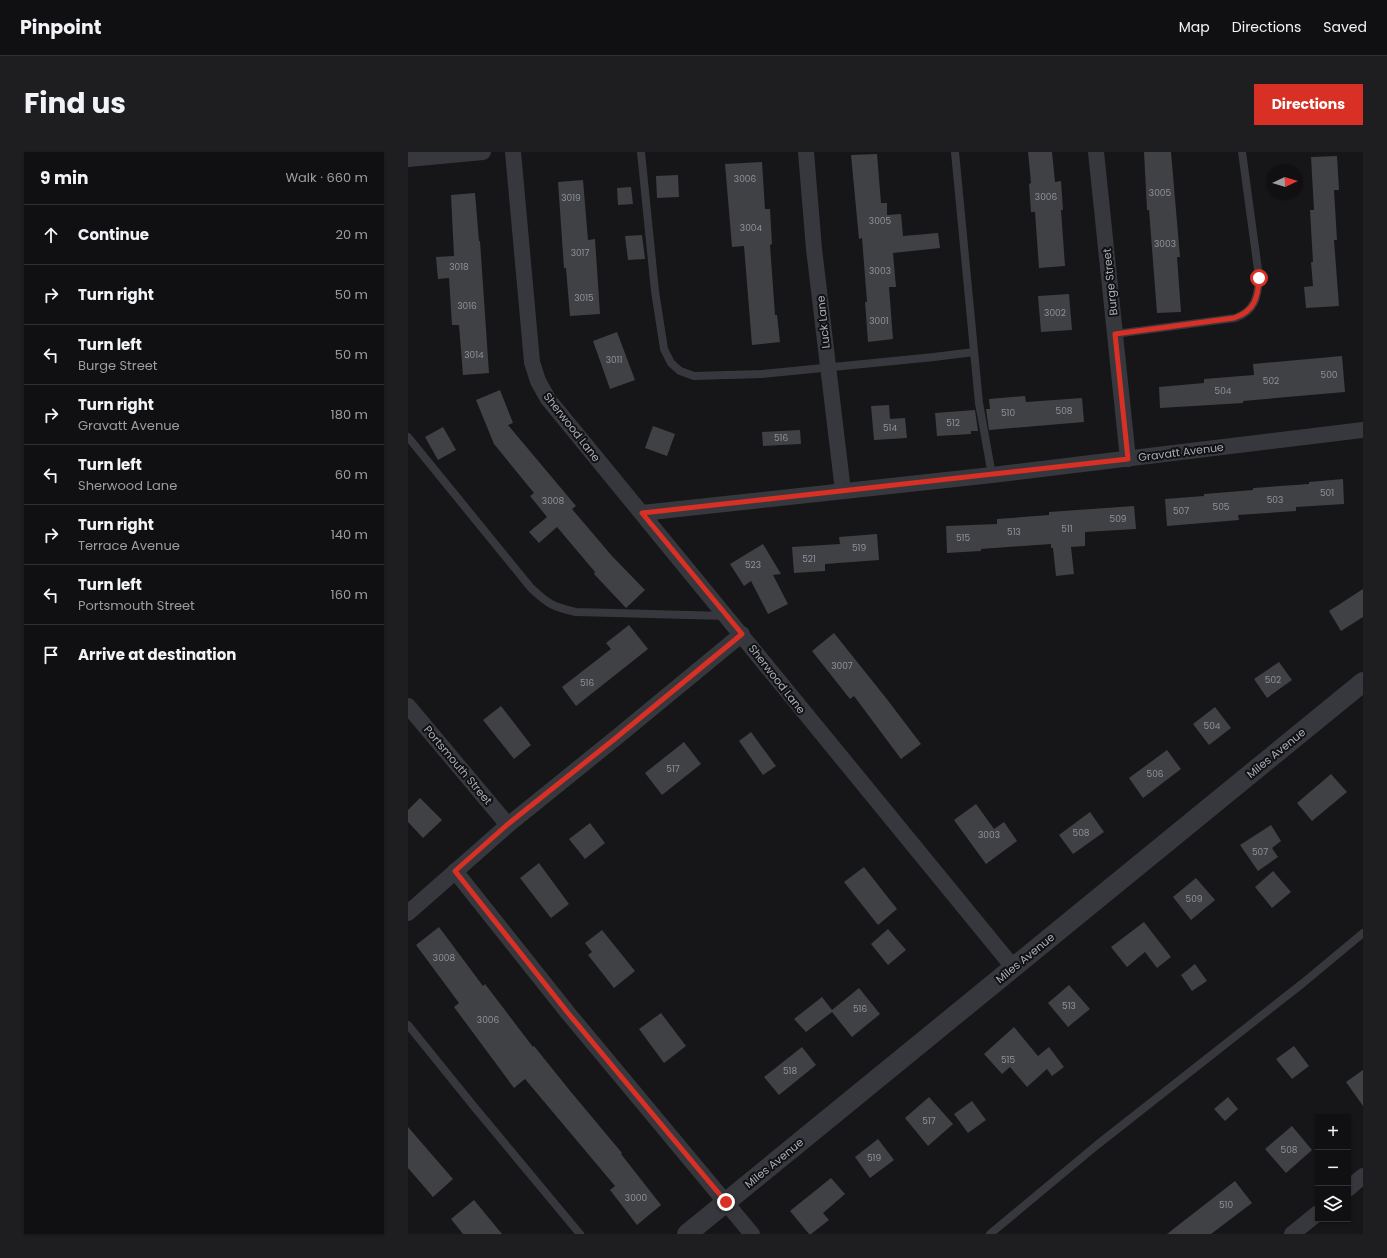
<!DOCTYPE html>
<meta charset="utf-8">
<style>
:root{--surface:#101012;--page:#1e1e20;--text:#f1f3f6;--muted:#9c9d9f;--line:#303032;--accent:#d93025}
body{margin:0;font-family:Poppins,sans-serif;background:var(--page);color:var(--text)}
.controls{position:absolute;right:12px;bottom:12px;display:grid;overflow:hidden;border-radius:0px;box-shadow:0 1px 3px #0004}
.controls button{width:36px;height:36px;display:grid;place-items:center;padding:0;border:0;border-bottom:1px solid var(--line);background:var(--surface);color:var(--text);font:20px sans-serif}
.compass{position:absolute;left:859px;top:12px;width:36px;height:36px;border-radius:50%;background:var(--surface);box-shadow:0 1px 3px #0004;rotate:86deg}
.stop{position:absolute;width:12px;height:12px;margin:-9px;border:3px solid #d93025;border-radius:50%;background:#fff}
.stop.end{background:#d93025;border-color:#fff;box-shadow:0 1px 4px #0008}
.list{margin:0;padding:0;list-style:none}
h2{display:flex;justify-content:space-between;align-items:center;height:52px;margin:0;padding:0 16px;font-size:17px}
h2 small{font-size:13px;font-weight:400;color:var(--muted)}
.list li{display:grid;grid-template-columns:26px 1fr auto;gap:12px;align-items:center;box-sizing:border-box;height:60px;padding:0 16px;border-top:1px solid var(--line)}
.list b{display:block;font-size:15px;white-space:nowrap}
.list p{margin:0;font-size:13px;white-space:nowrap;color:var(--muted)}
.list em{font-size:13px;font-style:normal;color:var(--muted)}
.icon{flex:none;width:22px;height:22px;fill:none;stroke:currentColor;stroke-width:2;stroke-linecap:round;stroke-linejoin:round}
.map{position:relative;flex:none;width:955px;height:1082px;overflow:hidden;border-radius:0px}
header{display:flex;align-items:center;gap:24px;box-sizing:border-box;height:56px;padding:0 20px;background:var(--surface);border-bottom:1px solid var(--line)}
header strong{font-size:19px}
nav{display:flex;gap:22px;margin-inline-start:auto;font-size:14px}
.intro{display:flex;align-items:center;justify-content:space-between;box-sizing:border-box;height:96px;padding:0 24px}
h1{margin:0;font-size:28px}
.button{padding:10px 18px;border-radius:0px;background:var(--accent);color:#fff;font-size:14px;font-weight:700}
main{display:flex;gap:24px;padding:0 24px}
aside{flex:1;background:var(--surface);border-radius:0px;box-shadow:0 1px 3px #0004}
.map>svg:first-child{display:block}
.building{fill:#404145}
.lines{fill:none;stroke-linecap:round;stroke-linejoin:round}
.service{stroke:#37383d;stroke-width:8}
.minor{stroke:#37383d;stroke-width:16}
.tertiary{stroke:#37383d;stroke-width:20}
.route{stroke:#d93025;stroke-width:5}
.labels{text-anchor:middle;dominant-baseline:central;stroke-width:4;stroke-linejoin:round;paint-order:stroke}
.number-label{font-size:9px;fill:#8e929b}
.street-label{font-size:11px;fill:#a8adb8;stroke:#111113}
</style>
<header>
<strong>Pinpoint</strong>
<nav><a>Map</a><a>Directions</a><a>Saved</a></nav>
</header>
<div class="intro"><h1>Find us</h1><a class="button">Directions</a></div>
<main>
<aside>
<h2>9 min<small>Walk · 660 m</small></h2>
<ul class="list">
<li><svg class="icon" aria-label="ahead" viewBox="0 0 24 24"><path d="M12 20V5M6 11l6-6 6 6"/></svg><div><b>Continue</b></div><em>20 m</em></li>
<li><svg class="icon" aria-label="right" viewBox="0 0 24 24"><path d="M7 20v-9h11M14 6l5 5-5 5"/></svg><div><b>Turn right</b></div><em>50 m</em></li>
<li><svg class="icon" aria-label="left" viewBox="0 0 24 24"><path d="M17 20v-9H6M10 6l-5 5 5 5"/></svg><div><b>Turn left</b><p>Burge Street</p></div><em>50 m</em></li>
<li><svg class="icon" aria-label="right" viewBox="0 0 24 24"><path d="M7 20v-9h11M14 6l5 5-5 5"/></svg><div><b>Turn right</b><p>Gravatt Avenue</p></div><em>180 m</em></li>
<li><svg class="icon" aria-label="left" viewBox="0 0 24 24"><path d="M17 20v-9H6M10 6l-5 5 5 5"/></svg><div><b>Turn left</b><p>Sherwood Lane</p></div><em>60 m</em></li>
<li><svg class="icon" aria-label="right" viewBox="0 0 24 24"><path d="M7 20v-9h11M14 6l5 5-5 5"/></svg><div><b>Turn right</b><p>Terrace Avenue</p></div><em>140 m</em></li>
<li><svg class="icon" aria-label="left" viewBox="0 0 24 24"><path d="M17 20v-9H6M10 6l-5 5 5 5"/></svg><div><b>Turn left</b><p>Portsmouth Street</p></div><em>160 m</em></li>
<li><svg class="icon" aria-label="arrive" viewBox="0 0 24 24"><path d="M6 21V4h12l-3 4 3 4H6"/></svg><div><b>Arrive at destination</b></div></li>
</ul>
</aside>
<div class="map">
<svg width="955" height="1082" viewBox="0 0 955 1082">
<rect width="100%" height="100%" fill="#161618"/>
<g class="building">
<path d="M 620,0 L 644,0 L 647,30 L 653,29 L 655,58 L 653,58 L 657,114 L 631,116 L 627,60 L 623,60 L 621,32 L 623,31 Z"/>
<path d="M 736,0 L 763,0 L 772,105 L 769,105 L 773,160 L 749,161 L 741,58 L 739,58 Z"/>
<path d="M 469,2 L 473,51 L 479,51 L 479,63 L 493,62 L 495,84 L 530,81 L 532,96 L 485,101 L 488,135 L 481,135 L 485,187 L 460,190 L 457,150 L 459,150 L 454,86 L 451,87 L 443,3 Z"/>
<path d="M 929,4 L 931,38 L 926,38 L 929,88 L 926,88 L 931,154 L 898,156 L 896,135 L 905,134 L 903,110 L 905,110 L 902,58 L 906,58 L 903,5 Z"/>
<path d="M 354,10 L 357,57 L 362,57 L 364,92 L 362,93 L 367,163 L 369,163 L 372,190 L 344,193 L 336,94 L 324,95 L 317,12 Z"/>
<path d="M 270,23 L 271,45 L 249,46 L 248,24 Z"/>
<path d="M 175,28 L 180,88 L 187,87 L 192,162 L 162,164 L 158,116 L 156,116 L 150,30 Z"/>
<path d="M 223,35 L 225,52 L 210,53 L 209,36 Z"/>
<path d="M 67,41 L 71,89 L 72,89 L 81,221 L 55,223 L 51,173 L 44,173 L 41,126 L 30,127 L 28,105 L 46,104 L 43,43 Z"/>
<path d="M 234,83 L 237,107 L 220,108 L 217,84 Z"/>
<path d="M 661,142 L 664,178 L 633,180 L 630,144 Z"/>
<path d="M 209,180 L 227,228 L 202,237 L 185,189 Z"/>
<path d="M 934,204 L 937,240 L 835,249 L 835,251 L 752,256 L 751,235 L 796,231 L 796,227 L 846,223 L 845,212 Z"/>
<path d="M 92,238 L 105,271 L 100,273 L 168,354 L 164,357 L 204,404 L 237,438 L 218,456 L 186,422 L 187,420 L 149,375 L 131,391 L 121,380 L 139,365 L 122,344 L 126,341 L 86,292 L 68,248 Z"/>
<path d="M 617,244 L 618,250 L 674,246 L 676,270 L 581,278 L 578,257 L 582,257 L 581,247 Z"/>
<path d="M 481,253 L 482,267 L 497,266 L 499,286 L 466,288 L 463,254 Z"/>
<path d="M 567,258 L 570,279 L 563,279 L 563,282 L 529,284 L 527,261 Z"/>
<path d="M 245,274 L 267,282 L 259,304 L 237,296 Z"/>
<path d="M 35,275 L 48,298 L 30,308 L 17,285 Z"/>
<path d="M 392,278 L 393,292 L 355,294 L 354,280 Z"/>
<path d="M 935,327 L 936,352 L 888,355 L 888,359 L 830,363 L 831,368 L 759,374 L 757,347 L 796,344 L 796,342 L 845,338 L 845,336 L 901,332 L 901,330 Z"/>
<path d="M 726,354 L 728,377 L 677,380 L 677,394 L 663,395 L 666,422 L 648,424 L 645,396 L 643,396 L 643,392 L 573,397 L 573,399 L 539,401 L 538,374 L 589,372 L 589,367 L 641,363 L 641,360 Z"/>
<path d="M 469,382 L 471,408 L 417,412 L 417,419 L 386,421 L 384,395 L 432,392 L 431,385 Z"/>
<path d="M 355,392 L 373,422 L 365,423 L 380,452 L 360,462 L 343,429 L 336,434 L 322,412 Z"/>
<path d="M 955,437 L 955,465 L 933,479 L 921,459 Z"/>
<path d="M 221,473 L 240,497 L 168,554 L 154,535 L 203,497 L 198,491 Z"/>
<path d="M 426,481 L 478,546 L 513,592 L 493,607 L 446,544 L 442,547 L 404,499 Z"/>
<path d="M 871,510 L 884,528 L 859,546 L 846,527 Z"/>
<path d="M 93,554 L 123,593 L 106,607 L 75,568 Z"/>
<path d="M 807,555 L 823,576 L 801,593 L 785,572 Z"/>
<path d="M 343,580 L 368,614 L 355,623 L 331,589 Z"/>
<path d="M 276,590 L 293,612 L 254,643 L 237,621 Z"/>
<path d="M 759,598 L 773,617 L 735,646 L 721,626 Z"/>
<path d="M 923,622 L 939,640 L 904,669 L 889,651 Z"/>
<path d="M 12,646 L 34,668 L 15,686 L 0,670 L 0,658 Z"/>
<path d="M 568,652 L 586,677 L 596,670 L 609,689 L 578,712 L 546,668 Z"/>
<path d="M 682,660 L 696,680 L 665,702 L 651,683 Z"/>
<path d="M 182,671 L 197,691 L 177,707 L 161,687 Z"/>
<path d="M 863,673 L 873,689 L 864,696 L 870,705 L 850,719 L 832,693 Z"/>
<path d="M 131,711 L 161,752 L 143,766 L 112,726 Z"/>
<path d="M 456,715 L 489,757 L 470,773 L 436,730 Z"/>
<path d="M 865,719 L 883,740 L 864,756 L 847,735 Z"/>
<path d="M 788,726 L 807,748 L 783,768 L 765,745 Z"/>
<path d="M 736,770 L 763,805 L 749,816 L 737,800 L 719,815 L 703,795 Z"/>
<path d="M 31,775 L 75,834 L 77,832 L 125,895 L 126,894 L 163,940 L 214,1001 L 213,1002 L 253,1053 L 229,1073 L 202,1038 L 207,1034 L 117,927 L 106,936 L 46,855 L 51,851 L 8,793 Z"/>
<path d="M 480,777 L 498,798 L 480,813 L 463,792 Z"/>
<path d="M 194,778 L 227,819 L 206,836 L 180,803 L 184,800 L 177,791 Z"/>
<path d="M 787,812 L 799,829 L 784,839 L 773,823 Z"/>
<path d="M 661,833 L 682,857 L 660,875 L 640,851 Z"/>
<path d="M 451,836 L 472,862 L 444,885 L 424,860 L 398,880 L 386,867 L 414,845 L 424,858 Z"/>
<path d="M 253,861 L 278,894 L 256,911 L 231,877 Z"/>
<path d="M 606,875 L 630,904 L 641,895 L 656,915 L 644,924 L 639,917 L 619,935 L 602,915 L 594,922 L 576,902 Z"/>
<path d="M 886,894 L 901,914 L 884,927 L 868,907 Z"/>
<path d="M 394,895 L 408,913 L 371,943 L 356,925 Z"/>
<path d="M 955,918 L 955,954 L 938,930 Z"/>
<path d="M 521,945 L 545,972 L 520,994 L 497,966 Z"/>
<path d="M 820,945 L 830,957 L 817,969 L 806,957 Z"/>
<path d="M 564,949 L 578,968 L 560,981 L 546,962 Z"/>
<path d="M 884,974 L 904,998 L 878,1021 L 857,997 Z"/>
<path d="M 0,975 L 45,1027 L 25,1045 L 0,1016 Z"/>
<path d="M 470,987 L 486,1008 L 462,1026 L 447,1005 Z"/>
<path d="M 423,1026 L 437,1042 L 415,1061 L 421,1068 L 403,1082 L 401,1082 L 382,1059 Z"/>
<path d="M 827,1029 L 844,1051 L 803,1082 L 759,1082 Z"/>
<path d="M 66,1048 L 94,1082 L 55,1082 L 43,1067 Z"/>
</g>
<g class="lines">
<g class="service">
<path d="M 233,0 L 247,139 L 256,197 L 263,211 L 272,219 L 286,224 L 353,222 L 526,205 L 566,200"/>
<path d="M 547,0 L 571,251 L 584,323"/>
<path d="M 707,182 L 827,166 C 847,159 850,145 851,125 L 834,0"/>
<path d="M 0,285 L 123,436 C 140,452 145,455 168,460 L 318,464"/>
<path d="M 0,873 L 68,957 L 172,1082"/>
<path d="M 582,1082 L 689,993 L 895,831 L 955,781"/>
</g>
<g class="minor">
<path d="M 105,0 L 124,210 L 130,229 L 140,247 C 295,436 450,626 605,815"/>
<path d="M 398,0 L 406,97 L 435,339"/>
<path d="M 688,0 L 720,307"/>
<path d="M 0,7 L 75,0"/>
<path d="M 234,361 L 584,323 L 955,278"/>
<path d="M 0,554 L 100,673"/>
<path d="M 47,719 L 160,861 L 344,1082"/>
<path d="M 0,761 L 100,673 L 209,585 L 334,482"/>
<path d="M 940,1037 L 955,1024"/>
<path d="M 884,1082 L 910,1061"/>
</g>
<path class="tertiary" d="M 279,1082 L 955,530"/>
</g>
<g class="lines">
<path class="route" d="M 318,1050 L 160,861 L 47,719 L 100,672 L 209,585 L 334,482 L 234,361 L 720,307 L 707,182 L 826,166 C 847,159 850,145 851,126"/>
</g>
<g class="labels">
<g class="number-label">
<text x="337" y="27">3006</text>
<text x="752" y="41">3005</text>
<text x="638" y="45">3006</text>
<text x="163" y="46">3019</text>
<text x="472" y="69">3005</text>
<text x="343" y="76">3004</text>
<text x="757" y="92">3003</text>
<text x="172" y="101">3017</text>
<text x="51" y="115">3018</text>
<text x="472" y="119">3003</text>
<text x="176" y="146">3015</text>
<text x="59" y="154">3016</text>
<text x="647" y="161">3002</text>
<text x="471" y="169">3001</text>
<text x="66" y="203">3014</text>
<text x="206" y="208">3011</text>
<text x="921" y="223">500</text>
<text x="863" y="229">502</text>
<text x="815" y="239">504</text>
<text x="656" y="259">508</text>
<text x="600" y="261">510</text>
<text x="545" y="271">512</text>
<text x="482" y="276">514</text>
<text x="373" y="286">516</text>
<text x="919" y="341">501</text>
<text x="867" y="348">503</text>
<text x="145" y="349">3008</text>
<text x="813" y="355">505</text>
<text x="773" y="359">507</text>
<text x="710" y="367">509</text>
<text x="659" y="377">511</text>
<text x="606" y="380">513</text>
<text x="555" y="386">515</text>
<text x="451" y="396">519</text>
<text x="401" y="407">521</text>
<text x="345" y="413">523</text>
<text x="434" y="514">3007</text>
<text x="865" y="528">502</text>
<text x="179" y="531">516</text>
<text x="804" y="574">504</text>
<text x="265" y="617">517</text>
<text x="747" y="622">506</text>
<text x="673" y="681">508</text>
<text x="581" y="683">3003</text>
<text x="852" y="700">507</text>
<text x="786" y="747">509</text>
<text x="36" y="806">3008</text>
<text x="661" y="854">513</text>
<text x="452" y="857">516</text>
<text x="80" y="868">3006</text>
<text x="600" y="908">515</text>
<text x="382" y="919">518</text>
<text x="521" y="969">517</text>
<text x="881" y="998">508</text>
<text x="466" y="1006">519</text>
<text x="228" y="1046">3000</text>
<text x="818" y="1053">510</text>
</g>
<g class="street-label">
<text transform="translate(702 130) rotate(-96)">Burge Street</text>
<text transform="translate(415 170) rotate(-96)">Luck Lane</text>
<text transform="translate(164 275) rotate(52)">Sherwood Lane</text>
<text transform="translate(773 300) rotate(-7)">Gravatt Avenue</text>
<text transform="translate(369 527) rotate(52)">Sherwood Lane</text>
<text transform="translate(868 601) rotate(-39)">Miles Avenue</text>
<text transform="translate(50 613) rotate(50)">Portsmouth Street</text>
<text transform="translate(617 806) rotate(-39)">Miles Avenue</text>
<text transform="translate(366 1011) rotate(-39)">Miles Avenue</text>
</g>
</g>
</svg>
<div class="controls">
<button>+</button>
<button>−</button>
<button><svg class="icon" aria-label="layers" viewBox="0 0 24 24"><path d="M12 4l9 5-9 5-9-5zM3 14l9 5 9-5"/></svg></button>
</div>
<svg class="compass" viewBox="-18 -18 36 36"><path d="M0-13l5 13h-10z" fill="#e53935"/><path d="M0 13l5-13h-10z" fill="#9c9d9f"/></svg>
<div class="stop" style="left:851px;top:126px"></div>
<div class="stop end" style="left:318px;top:1050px"></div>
</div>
</main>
